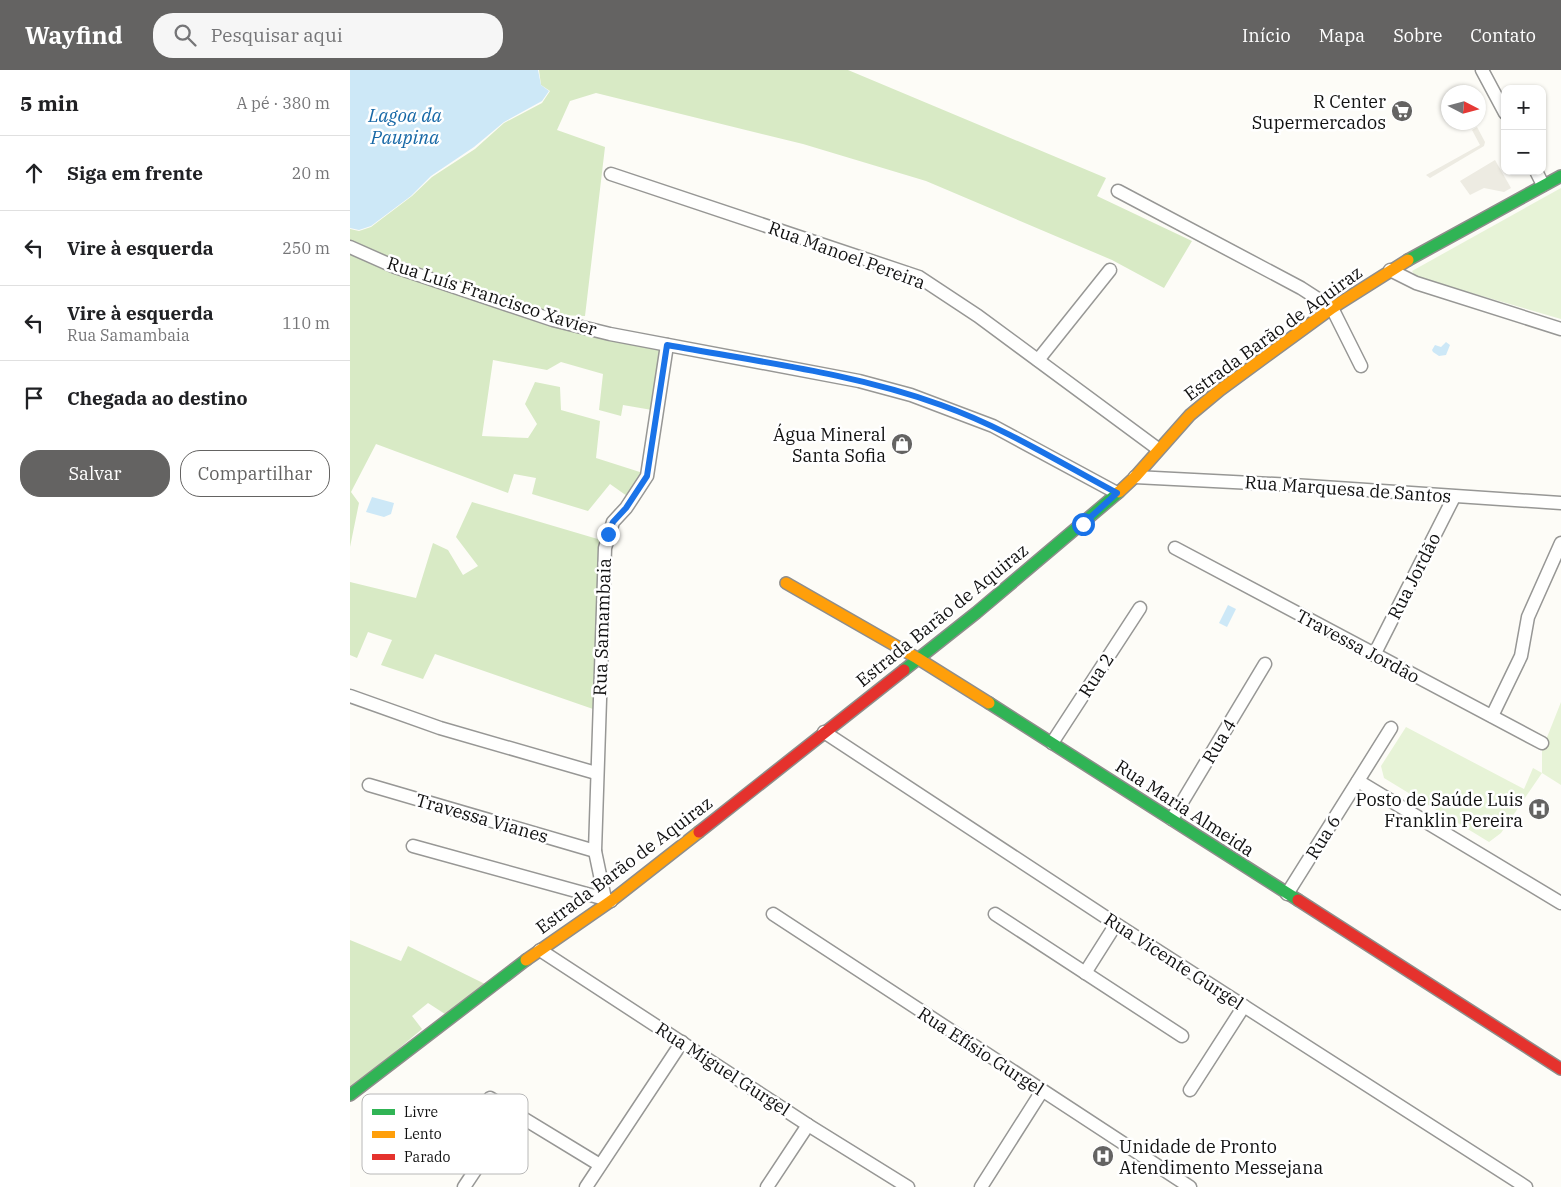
<!DOCTYPE html>
<html lang="pt">
<meta charset="utf-8">
<style>
:root{--surface:#fff;--page:#f6f6f6;--text:#202124;--muted:#757577;--line:#e0e0e0;--accent:#646362}
body{margin:0;font-family:"IBM Plex Serif",serif;background:var(--page);color:var(--text)}
.controls{position:absolute;right:15px;top:15px;display:grid;overflow:hidden;border-radius:10px;box-shadow:0 1px 4px #0004}
.controls button{width:45px;height:45px;display:grid;place-items:center;padding:0;border:0;border-bottom:1px solid var(--line);background:var(--surface);color:var(--text);font:25px sans-serif}
.compass{position:absolute;left:1091px;top:15px;width:45px;height:45px;border-radius:50%;background:var(--surface);box-shadow:0 1px 4px #0004;rotate:96deg}
.stop{position:absolute;width:15px;height:15px;margin:-11px;border:4px solid #1a73e8;border-radius:50%;background:#fff}
.stop.end{background:#1a73e8;border-color:#fff;box-shadow:0 1px 5px #0008}
.list{margin:0;padding:0;list-style:none}
h2{display:flex;justify-content:space-between;align-items:center;height:65px;margin:0;padding:0 20px;font-size:21px}
h2 small{font-size:16px;font-weight:400;color:var(--muted)}
.list li{display:grid;grid-template-columns:32px 1fr auto;gap:15px;align-items:center;box-sizing:border-box;height:75px;padding:0 20px;border-top:1px solid var(--line)}
.list b{display:block;font-size:19px;white-space:nowrap}
.list p{margin:0;font-size:16px;white-space:nowrap;color:var(--muted)}
.list em{font-size:16px;font-style:normal;color:var(--muted)}
.actions{display:flex;gap:10px;padding:15px 20px}
.actions a{flex:1;padding:11px 0;border:1px solid var(--accent);border-radius:20px;text-align:center;font-size:18px;color:var(--accent)}
.actions .main{background:var(--accent);color:#fff}
.icon{flex:none;width:28px;height:28px;fill:none;stroke:currentColor;stroke-width:2;stroke-linecap:round;stroke-linejoin:round}
.map{position:relative;flex:none;width:1211px;height:1117px;overflow:hidden}
header{display:flex;align-items:center;gap:30px;box-sizing:border-box;height:70px;padding:0 25px;background:var(--accent);color:#fff}
header strong{font-size:24px}
nav{display:flex;gap:28px;margin-inline-start:auto;font-size:18px}
.search{width:350px;height:45px;background:var(--page);display:flex;align-items:center;gap:12px;box-sizing:border-box;padding:0 18px;border-radius:20px;color:var(--muted);font-size:19px}
main{display:flex}
aside{flex:1;background:var(--surface)}
.map>svg:first-child{display:block}
.green{fill:#e7f3d7}
.forest{fill:#d8eac5}
.plaza{fill:#edebe2}
.water{fill:#cde8f7}
.lines{fill:none;stroke-linecap:round;stroke-linejoin:round}
.street-casing{stroke:#979795;stroke-width:15}
.fast-casing{stroke:#8e8d8b;stroke-width:14}
.slow-casing{stroke:#8e8d8b;stroke-width:14}
.jam-casing{stroke:#8e8d8b;stroke-width:14}
.street{stroke:#fffffe;stroke-width:12}
.fast{stroke:#30b455;stroke-width:11}
.slow{stroke:#ff9f0a;stroke-width:11}
.jam{stroke:#e5322d;stroke-width:11}
.route{stroke:#1a73e8;stroke-width:6}
.labels{text-anchor:middle;dominant-baseline:central;stroke-width:5;stroke-linejoin:round;paint-order:stroke}
.poi-label{font-size:18px;fill:#111;stroke:#fff;text-anchor:end}
.street-label{font-size:18px;fill:#111;stroke:#fff}
.water-label{font-size:19px;font-style:italic;fill:#1768a6;stroke:#fff}
.key{fill:#fff;stroke:#b8b8b8;stroke-width:1}
.key-label{font-size:14px;fill:#111}
</style>
<header>
<strong>Wayfind</strong>
<div class="search"><svg class="icon" aria-label="search" viewBox="0 0 24 24"><circle cx="10" cy="10" r="6"/><path d="M15 15l6 6"/></svg>Pesquisar aqui</div>
<nav><a>Início</a><a>Mapa</a><a>Sobre</a><a>Contato</a></nav>
</header>
<main>
<aside>
<h2>5 min<small>A pé · 380 m</small></h2>
<ul class="list">
<li><svg class="icon" aria-label="ahead" viewBox="0 0 24 24"><path d="M12 20V5M6 11l6-6 6 6"/></svg><div><b>Siga em frente</b></div><em>20 m</em></li>
<li><svg class="icon" aria-label="left" viewBox="0 0 24 24"><path d="M17 20v-9H6M10 6l-5 5 5 5"/></svg><div><b>Vire à esquerda</b></div><em>250 m</em></li>
<li><svg class="icon" aria-label="left" viewBox="0 0 24 24"><path d="M17 20v-9H6M10 6l-5 5 5 5"/></svg><div><b>Vire à esquerda</b><p>Rua Samambaia</p></div><em>110 m</em></li>
<li><svg class="icon" aria-label="arrive" viewBox="0 0 24 24"><path d="M6 21V4h12l-3 4 3 4H6"/></svg><div><b>Chegada ao destino</b></div></li>
</ul>
<div class="actions"><a class="main">Salvar</a><a>Compartilhar</a></div>
</aside>
<div class="map">
<svg width="1211" height="1117" viewBox="0 0 1211 1117">
<rect width="100%" height="100%" fill="#fdfcf7"/>
<g class="green">
<path d="M 1211,118 L 1211,249 L 1066,207 L 1062,201 Z"/>
<path d="M 1211,632 L 1211,715 L 1192,703 L 1151,763 L 1139,772 L 1034,708 L 1031,696 L 1056,657 L 1174,719 L 1183,698 L 1192,703 L 1192,680 Z"/>
</g>
<g class="forest">
<path d="M 189,0 L 498,0 L 756,108 L 747,126 L 842,171 L 814,218 L 762,190 L 576,111 L 453,74 L 246,23 L 220,31 L 207,60 L 255,77 L 235,246 L 208,245 L 0,176 L 0,159 L 9,161 L 21,157 L 62,126 L 82,107 L 125,79 L 154,53 L 192,33 L 200,21 L 191,15 Z"/>
<path d="M 0,182 L 17,192 L 61,208 L 314,278 L 302,340 L 273,335 L 271,346 L 249,340 L 253,304 L 211,292 L 197,300 L 143,290 L 132,366 L 178,368 L 187,354 L 175,334 L 185,312 L 210,317 L 211,340 L 250,351 L 246,388 L 293,403 L 277,426 L 260,414 L 238,441 L 182,424 L 186,408 L 164,404 L 158,423 L 26,374 L 1,422 L 9,433 L 0,477 Z"/>
<path d="M 122,432 L 251,470 L 243,639 L 85,584 L 73,609 L 31,595 L 42,570 L 18,562 L 7,588 L 0,585 L 0,512 L 66,528 L 83,473 L 98,480 L 113,505 L 128,496 L 106,467 Z"/>
<path d="M 0,870 L 51,891 L 58,876 L 135,914 L 95,944 L 78,933 L 62,946 L 72,959 L 0,1020 Z"/>
</g>
<g class="plaza">
<path d="M 1127,57 L 1135,72 L 1134,76 L 1080,108 L 1076,105 L 1130,75 L 1122,60 Z"/>
<path d="M 1145,90 L 1161,118 L 1154,122 L 1134,118 L 1120,125 L 1110,111 Z"/>
</g>
<g class="water">
<path d="M 0,0 L 188,0 L 191,15 L 199,21 L 192,31 L 154,52 L 124,77 L 81,106 L 61,126 L 21,156 L 9,160 L 0,158 Z"/>
<path d="M 1096,272 L 1100,275 L 1096,285 L 1089,286 L 1083,282 L 1082,280 L 1085,275 L 1091,277 Z"/>
<path d="M 22,427 L 44,433 L 41,444 L 34,447 L 16,442 Z"/>
<path d="M 878,535 L 886,539 L 877,557 L 869,553 Z"/>
</g>
<g class="lines">
<g class="street-casing">
<g id="street">
<path d="M 1132,0 L 1155,43"/>
<path d="M 1186,101 L 1193,115"/>
<path d="M 261,104 L 569,207 L 628,246 L 808,379"/>
<path d="M 768,121 L 951,218 L 982,238 L 1011,296"/>
<path d="M 0,177 L 45,197 L 203,250 L 260,264 L 509,311 L 561,325 L 643,356 L 767,423"/>
<path d="M 1040,200 L 1066,213 L 1211,259"/>
<path d="M 688,290 L 760,200"/>
<path d="M 785,407 L 943,415 L 1211,433"/>
<path d="M 825,478 L 1192,673"/>
<path d="M 1024,585 L 1104,427"/>
<path d="M 0,626 L 90,658 L 246,703"/>
<path d="M 1142,646 L 1171,586 L 1178,547 L 1211,473"/>
<path d="M 474,662 L 766,854 L 1176,1117"/>
<path d="M 702,673 L 790,538"/>
<path d="M 1008,711 L 1211,833"/>
<path d="M 19,715 L 245,781"/>
<path d="M 822,749 L 915,594"/>
<path d="M 63,776 L 255,829"/>
<path d="M 937,824 L 1041,658"/>
<path d="M 261,831 L 255,829 L 245,781 L 255,478 L 263,452 L 276,438 L 297,406 L 317,275"/>
<path d="M 423,844 L 840,1117"/>
<path d="M 645,844 L 832,966"/>
<path d="M 190,880 L 458,1055 L 558,1117"/>
<path d="M 735,903 L 766,854"/>
<path d="M 840,1020 L 894,936"/>
<path d="M 140,1028 L 250,1095"/>
<path d="M 114,1117 L 154,1057"/>
<path d="M 236,1117 L 332,972"/>
<path d="M 417,1117 L 458,1055"/>
<path d="M 631,1117 L 692,1021"/>
</g>
</g>
<g class="fast-casing">
<g id="fast">
<path d="M 1058,190 L 1211,106"/>
<path d="M 554,600 L 626,543 L 769,422"/>
<path d="M 639,633 L 948,830"/>
<path d="M 0,1025 L 176,890"/>
</g>
</g>
<g class="slow-casing">
<g id="slow">
<path d="M 769,422 L 785,407 L 840,345 L 870,320 L 982,238 L 1058,190"/>
<path d="M 436,513 L 567,588 L 639,633"/>
<path d="M 176,890 L 261,831 L 349,762"/>
</g>
</g>
<g class="jam-casing">
<g id="jam">
<path d="M 349,762 L 554,600"/>
<path d="M 948,830 L 1211,999"/>
</g>
</g>
<use href="#street" class="street"/>
<use href="#fast" class="fast"/>
<use href="#slow" class="slow"/>
<use href="#jam" class="jam"/>
</g>
<g class="lines">
<path class="route" d="M 258,464 L 263,452 L 276,438 L 297,406 L 317,275 C 409,292 503,303 591,335 C 653,357 709,392 767,423 L 733,454"/>
</g>
<defs>
<g id="supermarket-disc" transform="scale(1.125)"><circle r="9.5" fill="#646362" stroke="#fff"/><path d="M-6-5.5h2.5l.6 2H6L4.5 2H-2.5L-4.4-4H-6ZM-1.5 3.2a1.3 1.3 0 1 0 .1 0ZM3 3.2a1.3 1.3 0 1 0 .1 0Z" fill="#fff"/></g>
<g id="shop-disc" transform="scale(1.125)"><circle r="9.5" fill="#646362" stroke="#fff"/><path d="M-5-2.5h2.3a2.7 3.5 0 0 1 5.4 0H5L5.5 6h-11ZM-1.5-2.5h3a1.5 2.3 0 0 0-3 0Z" fill="#fff"/></g>
<g id="hospital-disc" transform="scale(1.125)"><circle r="9.5" fill="#646362" stroke="#fff"/><path d="M-5-5h3v3.5h4V-5h3V5h-3V1.5h-4V5h-3Z" fill="#fff"/></g>
</defs>
<g fill-rule="evenodd">
<use href="#supermarket-disc" x="1052" y="41"/>
<use href="#shop-disc" x="552" y="374"/>
<use href="#hospital-disc" x="1189" y="739"/>
<use href="#hospital-disc" x="753" y="1086"/>
</g>
<g class="labels">
<g class="poi-label">
<text x="1036" y="31">R Center<tspan x="1036" dy="21">Supermercados</tspan></text>
<text x="536" y="364">Água Mineral<tspan x="536" dy="21">Santa Sofia</tspan></text>
<text x="1173" y="729">Posto de Saúde Luis<tspan x="1173" dy="21">Franklin Pereira</tspan></text>
<text x="769" y="1076" text-anchor="start">Unidade de Pronto<tspan x="769" dy="21">Atendimento Messejana</tspan></text>
</g>
<g class="street-label">
<text transform="translate(497 185) rotate(20)">Rua Manoel Pereira</text>
<text transform="translate(142 226) rotate(18)">Rua Luís Francisco Xavier</text>
<text transform="translate(923 263) rotate(-36)">Estrada Barão de Aquiraz</text>
<text transform="translate(998 419) rotate(4)">Rua Marquesa de Santos</text>
<text transform="translate(1064 506) rotate(-63)">Rua Jordão</text>
<text transform="translate(592 545) rotate(-39)">Estrada Barão de Aquiraz</text>
<text transform="translate(252 557) rotate(-88)">Rua Samambaia</text>
<text transform="translate(1008 576) rotate(28)">Travessa Jordão</text>
<text transform="translate(746 605) rotate(-57)">Rua 2</text>
<text transform="translate(869 671) rotate(-59)">Rua 4</text>
<text transform="translate(835 738) rotate(33)">Rua Maria Almeida</text>
<text transform="translate(132 748) rotate(16)">Travessa Vianes</text>
<text transform="translate(973 767) rotate(-58)">Rua 6</text>
<text transform="translate(274 795) rotate(-37)">Estrada Barão de Aquiraz</text>
<text transform="translate(824 891) rotate(33)">Rua Vicente Gurgel</text>
<text transform="translate(631 981) rotate(33)">Rua Efísio Gurgel</text>
<text transform="translate(373 999) rotate(33)">Rua Miguel Gurgel</text>
</g>
<g class="water-label">
<text x="55" y="45">Lagoa da<tspan x="55" dy="22">Paupina</tspan></text>
</g>
</g>
<rect x="12" y="1024" width="166" height="80" rx="8" class="key"/>
<rect x="22" y="1039" width="23" height="6" fill="#30b455"/>
<rect x="22" y="1061" width="23" height="7" fill="#ff9f0a"/>
<rect x="22" y="1084" width="23" height="6" fill="#e5322d"/>
<g class="key-label">
<text x="54" y="1047">Livre</text>
<text x="54" y="1069">Lento</text>
<text x="54" y="1092">Parado</text>
</g>
</svg>
<div class="controls">
<button>+</button>
<button>−</button>
</div>
<svg class="compass" viewBox="-18 -18 36 36"><path d="M0-13l5 13h-10z" fill="#e53935"/><path d="M0 13l5-13h-10z" fill="#757577"/></svg>
<div class="stop" style="left:733px;top:454px"></div>
<div class="stop end" style="left:258px;top:464px"></div>
</div>
</main>
